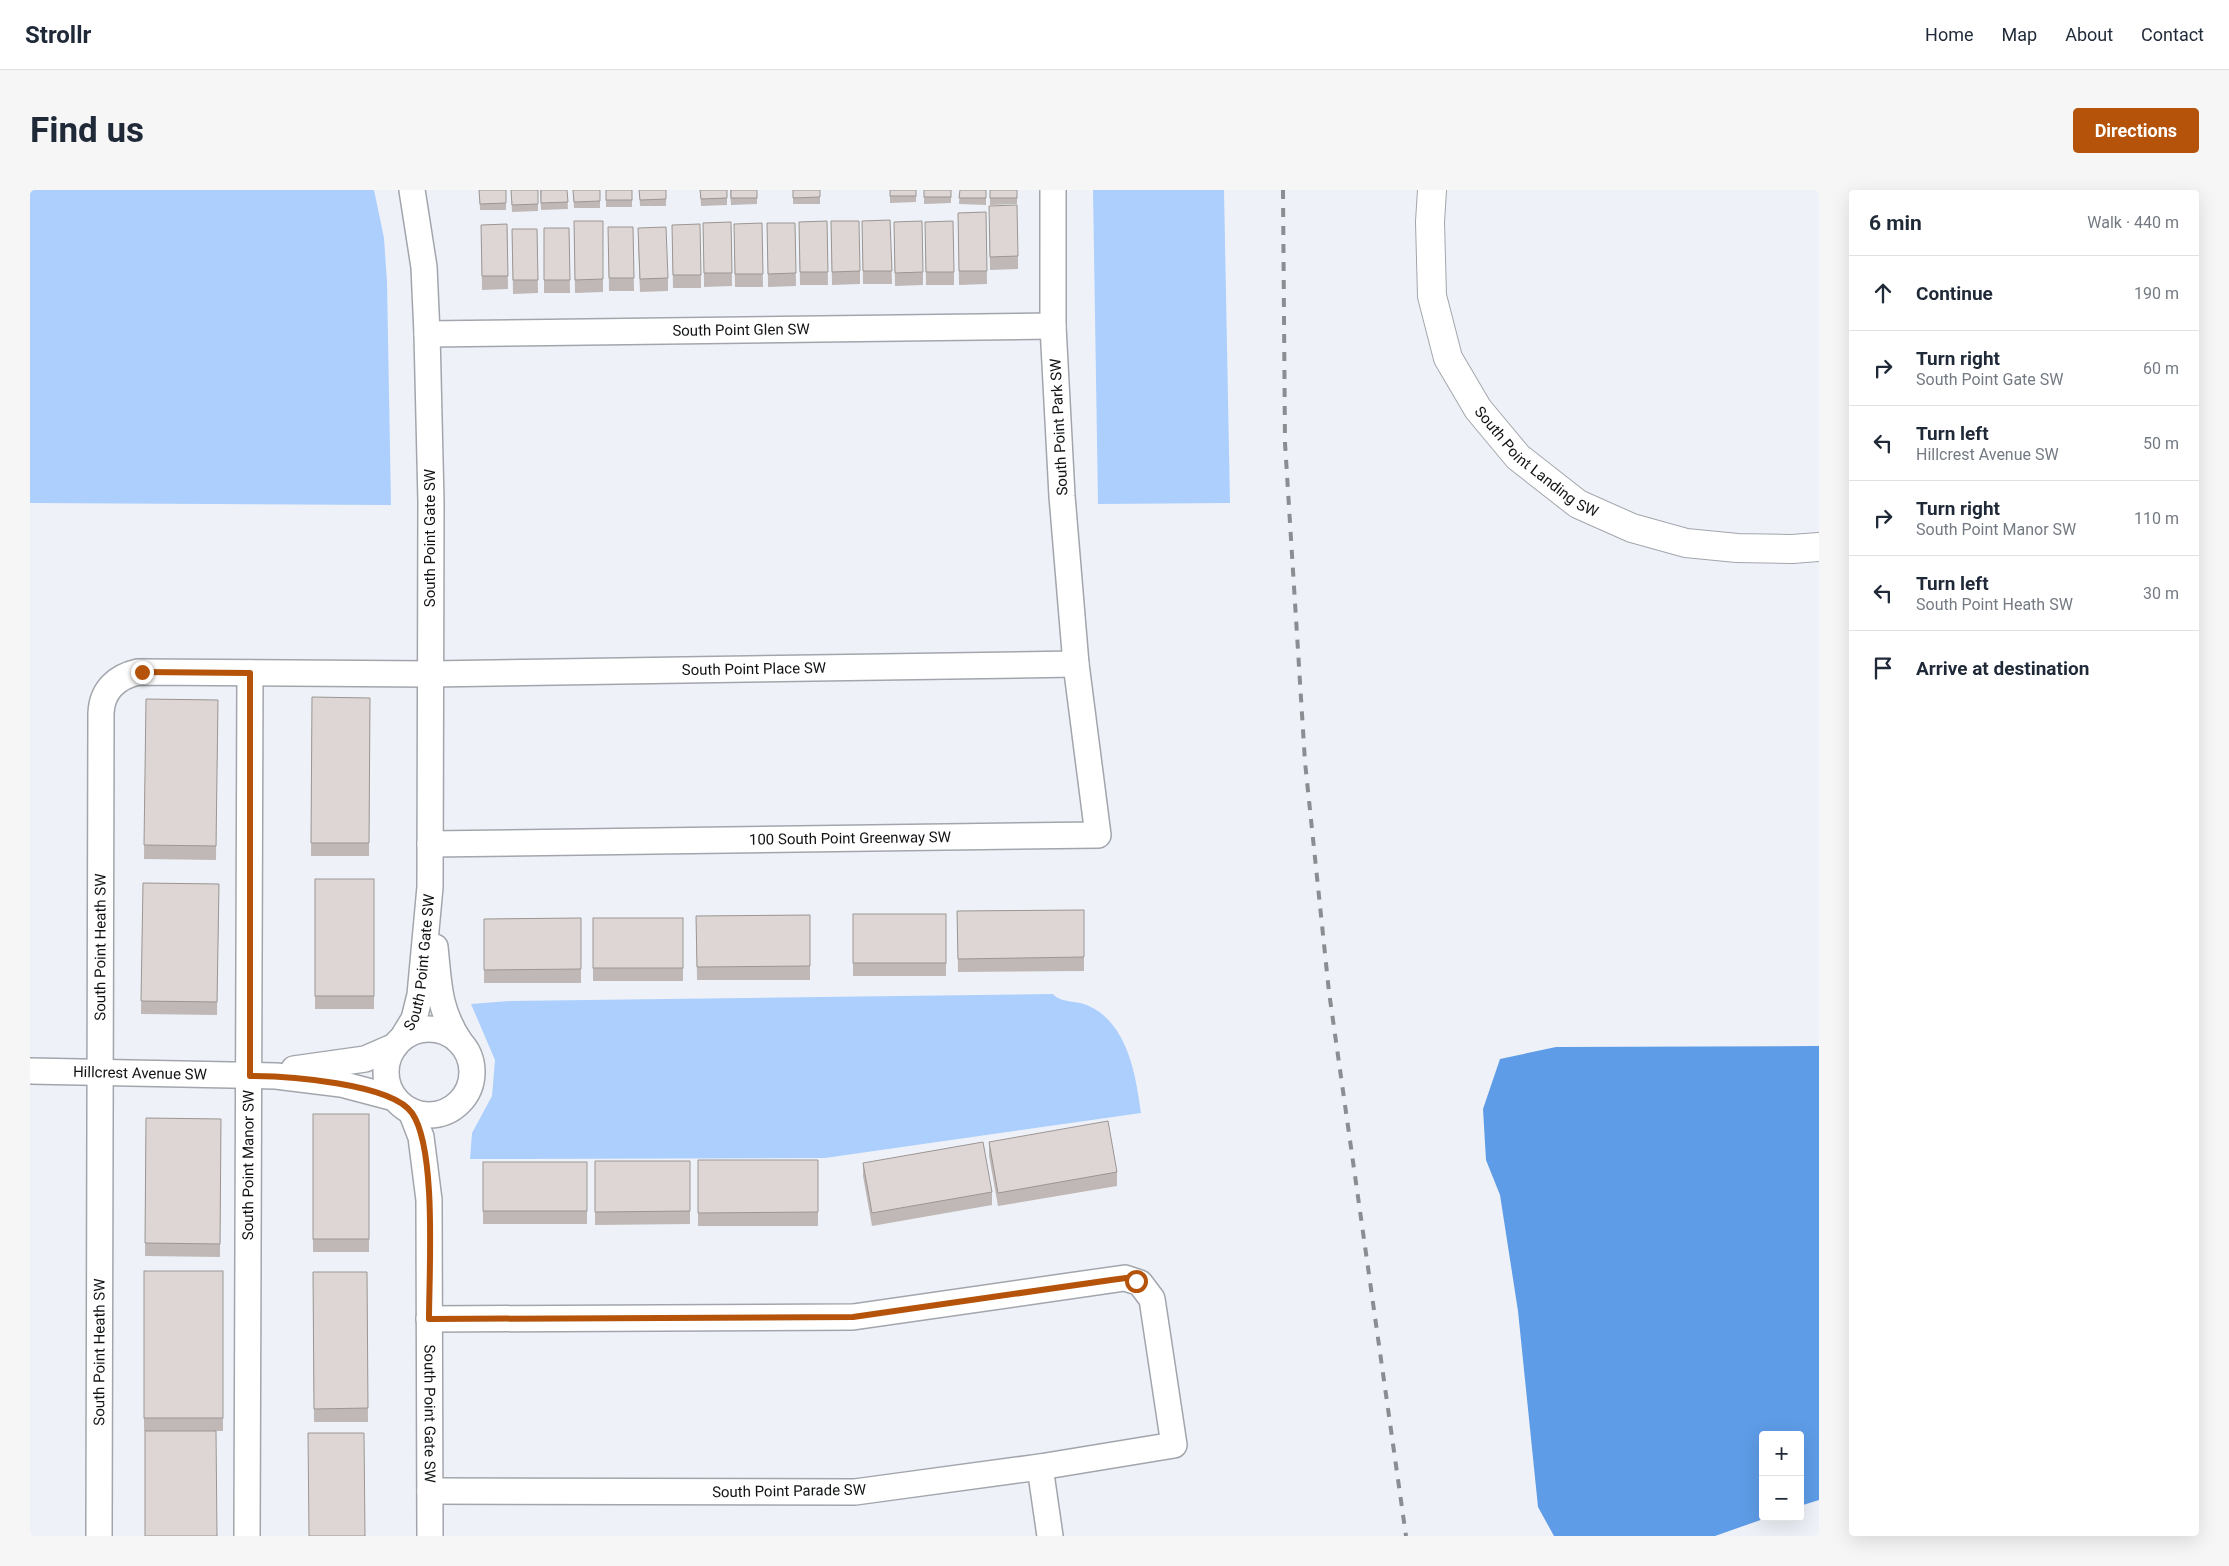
<!DOCTYPE html>
<meta charset="utf-8">
<style>
:root{--surface:#fff;--page:#f6f6f7;--text:#1f2937;--muted:#747a83;--line:#e0e1e3;--accent:#b45309}
body{margin:0;font-family:Roboto,sans-serif;background:var(--page);color:var(--text)}
.controls{position:absolute;right:15px;bottom:15px;display:grid;overflow:hidden;border-radius:5px;box-shadow:0 5px 20px #0002}
.controls button{width:45px;height:45px;display:grid;place-items:center;padding:0;border:0;border-bottom:1px solid var(--line);background:var(--surface);color:var(--text);font:25px sans-serif}
.stop{position:absolute;width:15px;height:15px;margin:-11px;border:4px solid #b45309;border-radius:50%;background:#fff}
.stop.end{background:#b45309;border-color:#fff;box-shadow:0 1px 5px #0008}
.list{margin:0;padding:0;list-style:none}
h2{display:flex;justify-content:space-between;align-items:center;height:65px;margin:0;padding:0 20px;font-size:21px}
h2 small{font-size:16px;font-weight:400;color:var(--muted)}
.list li{display:grid;grid-template-columns:32px 1fr auto;gap:15px;align-items:center;box-sizing:border-box;height:75px;padding:0 20px;border-top:1px solid var(--line)}
.list b{display:block;font-size:19px;white-space:nowrap}
.list p{margin:0;font-size:16px;white-space:nowrap;color:var(--muted)}
.list em{font-size:16px;font-style:normal;color:var(--muted)}
.icon{flex:none;width:28px;height:28px;fill:none;stroke:currentColor;stroke-width:2;stroke-linecap:round;stroke-linejoin:round}
.map{position:relative;flex:none;width:1789px;height:1346px;overflow:hidden;border-radius:5px}
header{display:flex;align-items:center;gap:30px;box-sizing:border-box;height:70px;padding:0 25px;background:var(--surface);border-bottom:1px solid var(--line)}
header strong{font-size:24px}
nav{display:flex;gap:28px;margin-inline-start:auto;font-size:18px}
.intro{display:flex;align-items:center;justify-content:space-between;box-sizing:border-box;height:120px;padding:0 30px}
h1{margin:0;font-size:35px}
.button{padding:12px 22px;border-radius:5px;background:var(--accent);color:#fff;font-size:18px;font-weight:700}
main{display:flex;gap:30px;padding:0 30px}
aside{flex:1;background:var(--surface);border-radius:5px;box-shadow:0 5px 20px #0002}
.map>svg:first-child{display:block}
.green{fill:#accffd}
.water{fill:#5e9ce7}
.lines{fill:none;stroke-linecap:round;stroke-linejoin:round}
.street-casing{stroke:#a2a6ac;stroke-width:28}
.secondary-casing{stroke:#a2a6ac;stroke-width:30}
.street{stroke:#fff;stroke-width:25}
.secondary{stroke:#fff;stroke-width:28}
.rail{stroke:#8a8d91;stroke-width:4;stroke-dasharray:9 9;stroke-linecap:butt}
.wall{fill:#bfb8b6}
.building{fill:#ded6d4;stroke:#9b9694}
.route{stroke:#b45309;stroke-width:6}
.labels{text-anchor:middle;dominant-baseline:central;stroke-width:5;stroke-linejoin:round;paint-order:stroke}
.street-label{font-size:15px;fill:#101214;stroke:#fff}
</style>
<header>
<strong>Strollr</strong>
<nav><a>Home</a><a>Map</a><a>About</a><a>Contact</a></nav>
</header>
<div class="intro"><h1>Find us</h1><a class="button">Directions</a></div>
<main>
<div class="map">
<svg width="1789" height="1346" viewBox="0 0 1789 1346">
<rect width="100%" height="100%" fill="#eef2f8"/>
<g class="green">
<path d="M 0,0 L 344,0 L 354,48 L 357,92 L 361,315 L 0,313 Z"/>
<path d="M 1063,0 L 1194,0 L 1200,313 L 1068,314 Z"/>
<path d="M 1023,804 C 1032,814 1048,810 1059,816 C 1098,834 1106,886 1111,923 L 795,968 L 440,969 L 442,943 L 462,906 L 465,870 L 441,814 L 479,811 Z"/>
</g>
<path class="water" d="M 1789,856 L 1789,1310 L 1770,1316 L 1770,1245 L 1733,1245 L 1733,1327 L 1739,1327 L 1685,1346 L 1524,1346 L 1508,1317 L 1488,1121 L 1470,1005 L 1456,970 L 1453,919 L 1470,869 L 1526,857 Z"/>
<g class="lines">
<g class="street-casing">
<g id="street">
<path id="s1" d="M 397,144 L 1023,136"/>
<path id="s2" d="M 400,654 L 1068,645 L 1046,474 L 1032,306 L 1023,136 L 1023,0"/>
<path d="M 405,757 C 409,794 408,819 430,852"/>
<circle cx="399" cy="882" r="43"/>
<path id="s3" d="M 373,847 L 384,829 L 390,805 L 400,697 L 401,312 L 397,144 L 394,77 L 382,0"/>
<path d="M 264,879 L 335,869 L 365,856"/>
<path id="s4" d="M 0,881 L 246,886 L 311,894 L 364,908"/>
<path id="s5" d="M 381,921 L 391,947 L 399,1010 L 400,1346"/>
<path d="M 399,1129 L 823,1127 L 1095,1088 L 1110,1093 L 1122,1109 L 1144,1255 L 1010,1277 L 825,1302 L 400,1301"/>
<path d="M 1010,1277 L 1020,1346"/>
<path id="s6" d="M 69,1346 L 71,523 C 72,500 86,487 108,482 L 401,484 L 1046,474"/>
<path id="s7" d="M 217,1346 L 220,483"/>
</g>
</g>
<g class="secondary-casing">
<g id="secondary">
<path id="s8" d="M 1402,0 L 1400,32 L 1402,106 L 1418,168 L 1448,219 L 1488,267 L 1548,314 L 1602,338 L 1656,353 L 1707,358 L 1762,359 L 1789,357"/>
</g>
</g>
<use href="#street" class="street"/>
<use href="#secondary" class="secondary"/>
<path class="rail" d="M 1253,0 L 1255,253 L 1275,572 L 1299,802 L 1376,1346"/>
</g>
<g class="wall">
<path d="M 449,0 L 476,0 L 476,20 L 450,20 Z"/>
<path d="M 481,0 L 508,0 L 508,21 L 482,22 Z"/>
<path d="M 510,0 L 537,0 L 538,19 L 511,20 Z"/>
<path d="M 543,0 L 570,0 L 570,18 L 544,18 Z"/>
<rect x="576" y="0" width="26" height="17"/>
<path d="M 609,0 L 636,0 L 636,16 L 610,16 Z"/>
<path d="M 670,0 L 697,0 L 697,15 L 671,16 Z"/>
<path d="M 700,0 L 727,0 L 727,14 L 701,15 Z"/>
<rect x="763" y="0" width="27" height="14"/>
<path d="M 860,0 L 886,0 L 886,12 L 860,13 Z"/>
<path d="M 894,0 L 921,0 L 921,13 L 894,14 Z"/>
<path d="M 930,0 L 956,0 L 956,15 L 929,14 Z"/>
<path d="M 960,0 L 987,0 L 987,14 L 960,15 Z"/>
<path d="M 956,22 L 957,94 L 929,95 L 928,23 Z"/>
<path d="M 959,29 L 988,66 L 988,79 L 960,80 Z"/>
<path d="M 860,30 L 862,94 L 833,94 L 832,31 Z"/>
<path d="M 544,31 L 573,31 L 573,102 L 545,103 Z"/>
<path d="M 797,31 L 798,95 L 770,95 L 769,32 Z"/>
<path d="M 701,32 L 702,96 L 674,97 L 673,33 Z"/>
<path d="M 732,33 L 733,97 L 705,97 L 704,47 Z"/>
<path d="M 737,33 L 765,33 L 766,96 L 738,97 Z"/>
<path d="M 477,34 L 478,99 L 452,100 L 451,35 Z"/>
<path d="M 578,37 L 603,37 L 604,101 L 579,101 Z"/>
<path d="M 514,38 L 539,38 L 540,103 L 514,103 Z"/>
<path d="M 482,39 L 507,39 L 508,103 L 483,104 Z"/>
<path d="M 801,44 L 830,81 L 830,94 L 802,95 Z"/>
<path d="M 864,45 L 893,82 L 893,95 L 865,96 Z"/>
<path d="M 895,45 L 924,82 L 924,95 L 896,95 Z"/>
<path d="M 642,48 L 671,85 L 671,98 L 643,98 Z"/>
<path d="M 608,52 L 638,88 L 638,101 L 610,102 Z"/>
<path d="M 282,507 L 340,508 L 339,666 L 281,666 Z"/>
<path d="M 116,509 L 188,510 L 186,670 L 114,669 Z"/>
<rect x="285" y="689" width="59" height="130"/>
<path d="M 113,693 L 189,694 L 187,825 L 111,824 Z"/>
<path d="M 1054,720 L 1054,781 L 928,782 L 927,721 Z"/>
<rect x="823" y="724" width="93" height="62"/>
<path d="M 780,725 L 780,790 L 667,790 L 666,726 Z"/>
<path d="M 551,728 L 551,793 L 454,793 L 454,729 Z"/>
<rect x="563" y="728" width="90" height="63"/>
<rect x="283" y="924" width="56" height="138"/>
<path d="M 116,928 L 191,929 L 190,1067 L 115,1066 Z"/>
<path d="M 959,952 L 1087,982 L 1087,996 L 968,1016 L 959,966 Z"/>
<rect x="668" y="970" width="120" height="66"/>
<path d="M 565,971 L 660,971 L 660,1034 L 565,1035 Z"/>
<rect x="453" y="972" width="104" height="62"/>
<path d="M 833,973 L 962,1002 L 962,1015 L 842,1036 L 833,986 Z"/>
<rect x="114" y="1081" width="79" height="160"/>
<path d="M 283,1082 L 337,1082 L 338,1232 L 284,1232 Z"/>
</g>
<g class="building">
<path d="M 449,0 L 476,0 L 476,13 L 450,14 Z"/>
<path d="M 481,0 L 508,0 L 508,14 L 482,15 Z"/>
<path d="M 511,0 L 537,0 L 538,12 L 511,13 Z"/>
<path d="M 543,0 L 570,0 L 570,11 L 544,12 Z"/>
<rect x="576" y="0" width="26" height="10"/>
<path d="M 609,0 L 636,0 L 636,9 L 610,10 Z"/>
<path d="M 670,0 L 697,0 L 697,8 L 671,9 Z"/>
<rect x="701" y="0" width="26" height="8"/>
<path d="M 763,0 L 790,0 L 790,7 L 763,8 Z"/>
<rect x="860" y="0" width="26" height="6"/>
<rect x="894" y="0" width="27" height="7"/>
<path d="M 930,0 L 956,0 L 956,8 L 929,8 Z"/>
<rect x="960" y="0" width="27" height="8"/>
<path d="M 987,15 L 988,66 L 960,67 L 959,16 Z"/>
<path d="M 956,22 L 957,81 L 929,81 L 928,23 Z"/>
<path d="M 860,30 L 862,81 L 833,81 L 832,31 Z"/>
<path d="M 544,31 L 573,31 L 573,89 L 545,90 Z"/>
<path d="M 797,31 L 798,82 L 770,82 L 769,32 Z"/>
<path d="M 801,31 L 829,31 L 830,81 L 802,82 Z"/>
<path d="M 892,31 L 893,82 L 865,83 L 864,32 Z"/>
<path d="M 923,31 L 924,82 L 896,82 L 895,32 Z"/>
<path d="M 701,32 L 702,83 L 674,83 L 673,33 Z"/>
<path d="M 732,33 L 733,84 L 705,84 L 704,34 Z"/>
<path d="M 737,33 L 765,33 L 766,83 L 738,84 Z"/>
<path d="M 477,34 L 478,86 L 452,86 L 451,35 Z"/>
<path d="M 670,34 L 671,85 L 643,85 L 642,35 Z"/>
<path d="M 578,37 L 603,37 L 604,88 L 579,88 Z"/>
<path d="M 636,37 L 638,88 L 610,89 L 608,38 Z"/>
<path d="M 514,38 L 539,38 L 540,90 L 514,90 Z"/>
<path d="M 482,39 L 507,39 L 508,90 L 483,90 Z"/>
<path d="M 282,507 L 340,508 L 339,653 L 281,653 Z"/>
<path d="M 116,509 L 188,510 L 186,656 L 114,655 Z"/>
<rect x="285" y="689" width="59" height="117"/>
<path d="M 113,693 L 189,694 L 187,812 L 111,811 Z"/>
<path d="M 1054,720 L 1054,767 L 928,769 L 927,721 Z"/>
<rect x="823" y="724" width="93" height="49"/>
<path d="M 780,725 L 780,776 L 667,777 L 666,726 Z"/>
<path d="M 551,728 L 551,779 L 454,780 L 454,729 Z"/>
<rect x="563" y="728" width="90" height="50"/>
<rect x="283" y="924" width="56" height="125"/>
<path d="M 116,928 L 191,929 L 190,1054 L 115,1053 Z"/>
<path d="M 1078,931 L 1087,982 L 968,1003 L 959,952 Z"/>
<path d="M 953,952 L 962,1002 L 842,1023 L 833,973 Z"/>
<path d="M 668,970 L 788,970 L 788,1022 L 668,1023 Z"/>
<path d="M 565,971 L 660,971 L 660,1021 L 565,1022 Z"/>
<rect x="453" y="972" width="104" height="49"/>
<rect x="114" y="1081" width="79" height="147"/>
<path d="M 283,1082 L 337,1082 L 338,1218 L 284,1219 Z"/>
<path d="M 115,1241 L 186,1241 L 187,1346 L 115,1346 Z"/>
<path d="M 278,1243 L 334,1243 L 335,1346 L 279,1346 Z"/>
</g>
<g class="lines">
<path class="route" d="M 112,482 L 220,483 L 220,886 C 256,886 361,893 382,923 C 407,959 399,1083 399,1129 L 823,1127 L 1081,1090 L 1096,1088 L 1106,1091"/>
</g>
<g class="labels">
<g class="street-label">
<text stroke="none"><textPath href="#s1" startOffset="314">South Point Glen SW</textPath></text>
<text transform="translate(1029 237) rotate(-93)">South Point Park SW</text>
<text stroke="none"><textPath href="#s8" startOffset="309">South Point Landing SW</textPath></text>
<text transform="translate(400 348) rotate(-90)">South Point Gate SW</text>
<text stroke="none"><textPath href="#s6" startOffset="1499">South Point Place SW</textPath></text>
<text stroke="none"><textPath href="#s2" startOffset="420">100 South Point Greenway SW</textPath></text>
<text stroke="none"><textPath href="#s6" startOffset="589">South Point Heath SW</textPath></text>
<text stroke="none"><textPath href="#s3" startOffset="78">South Point Gate SW</textPath></text>
<text stroke="none"><textPath href="#s4" startOffset="110">Hillcrest Avenue SW</textPath></text>
<text stroke="none"><textPath href="#s7" startOffset="371">South Point Manor SW</textPath></text>
<text stroke="none"><textPath href="#s6" startOffset="184">South Point Heath SW</textPath></text>
<text stroke="none"><textPath href="#s5" startOffset="305">South Point Gate SW</textPath></text>
<text transform="translate(759 1301) rotate(-1)">South Point Parade SW</text>
</g>
</g>
</svg>
<div class="controls">
<button>+</button>
<button>−</button>
</div>
<div class="stop" style="left:1106px;top:1091px"></div>
<div class="stop end" style="left:112px;top:482px"></div>
</div>
<aside>
<h2>6 min<small>Walk · 440 m</small></h2>
<ul class="list">
<li><svg class="icon" aria-label="ahead" viewBox="0 0 24 24"><path d="M12 20V5M6 11l6-6 6 6"/></svg><div><b>Continue</b></div><em>190 m</em></li>
<li><svg class="icon" aria-label="right" viewBox="0 0 24 24"><path d="M7 20v-9h11M14 6l5 5-5 5"/></svg><div><b>Turn right</b><p>South Point Gate SW</p></div><em>60 m</em></li>
<li><svg class="icon" aria-label="left" viewBox="0 0 24 24"><path d="M17 20v-9H6M10 6l-5 5 5 5"/></svg><div><b>Turn left</b><p>Hillcrest Avenue SW</p></div><em>50 m</em></li>
<li><svg class="icon" aria-label="right" viewBox="0 0 24 24"><path d="M7 20v-9h11M14 6l5 5-5 5"/></svg><div><b>Turn right</b><p>South Point Manor SW</p></div><em>110 m</em></li>
<li><svg class="icon" aria-label="left" viewBox="0 0 24 24"><path d="M17 20v-9H6M10 6l-5 5 5 5"/></svg><div><b>Turn left</b><p>South Point Heath SW</p></div><em>30 m</em></li>
<li><svg class="icon" aria-label="arrive" viewBox="0 0 24 24"><path d="M6 21V4h12l-3 4 3 4H6"/></svg><div><b>Arrive at destination</b></div></li>
</ul>
</aside>
</main>
